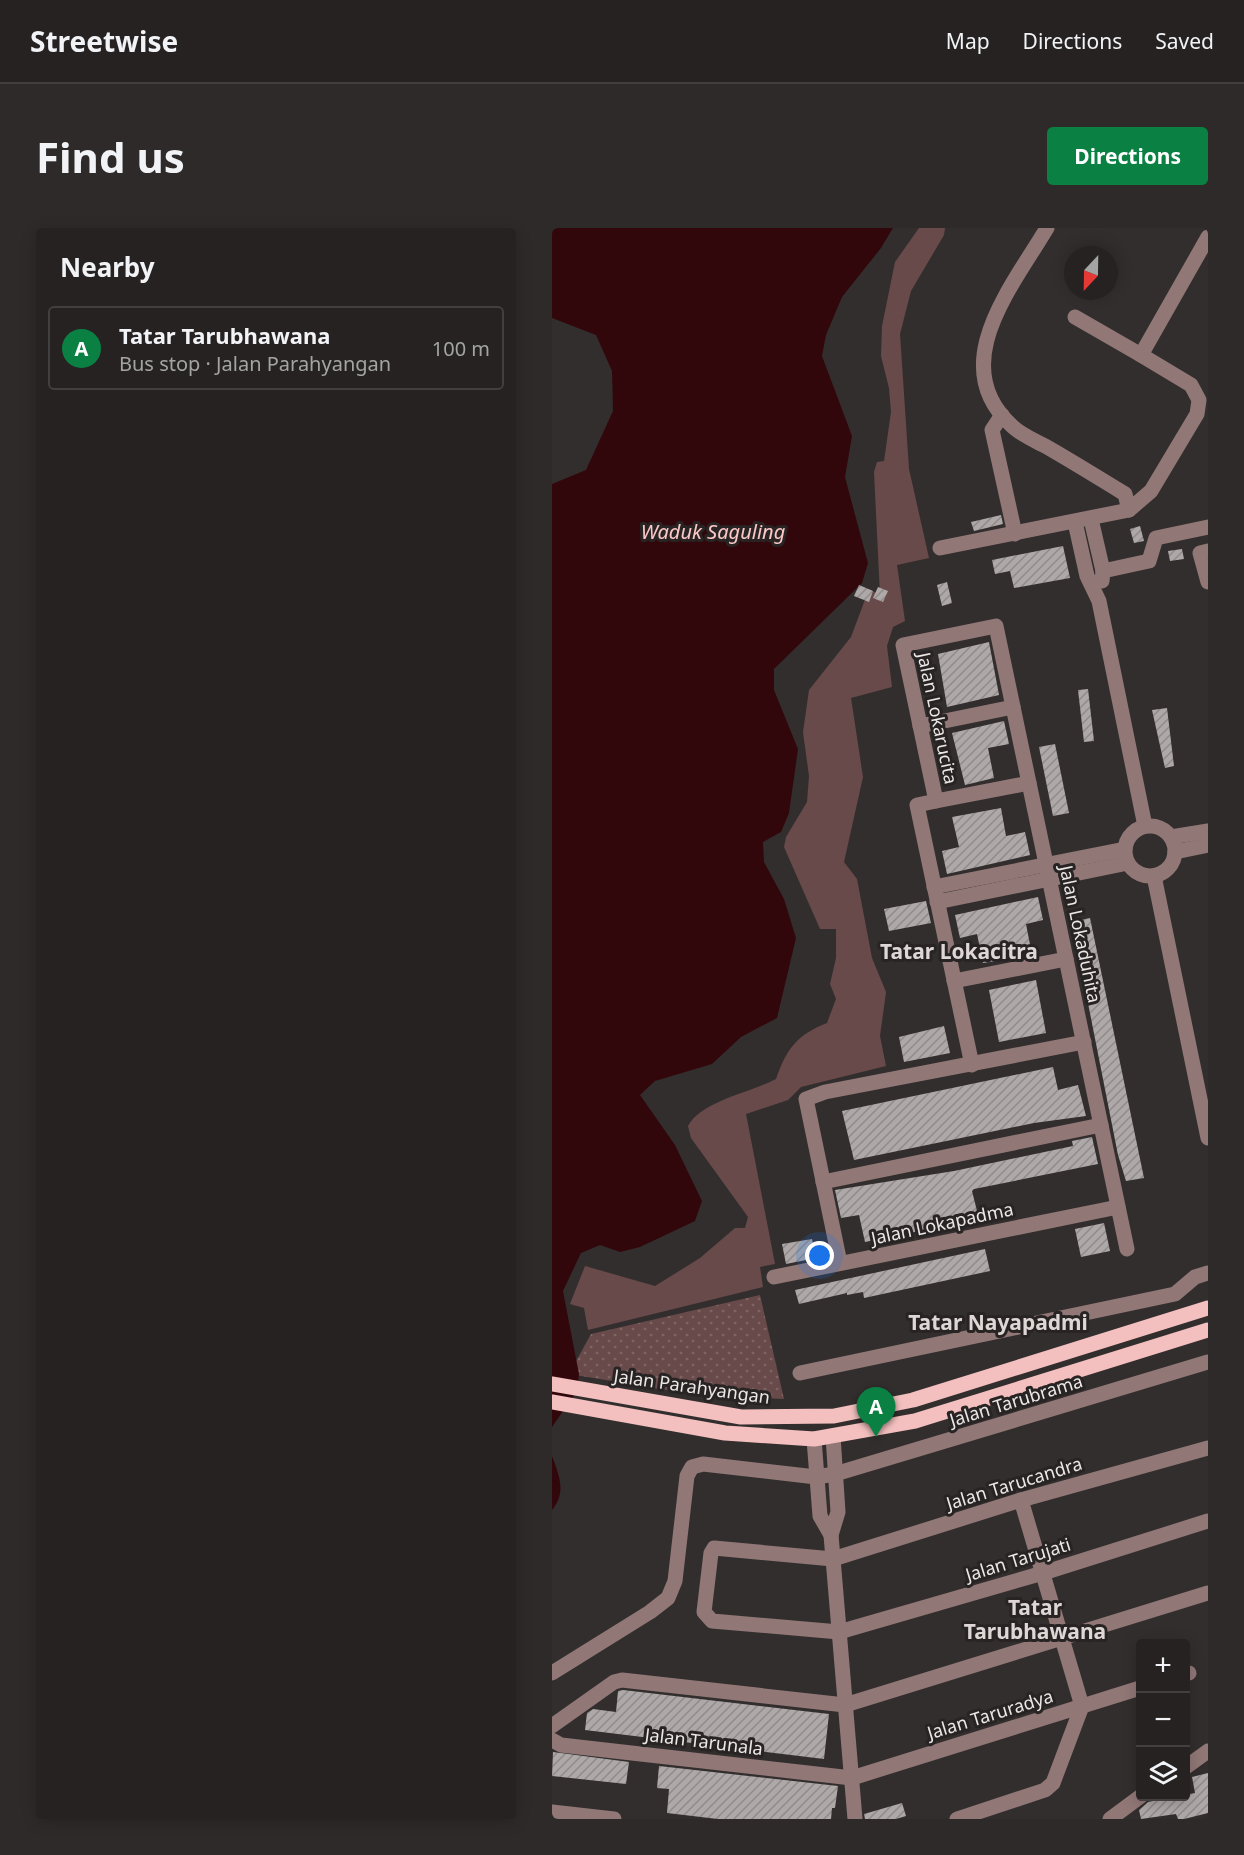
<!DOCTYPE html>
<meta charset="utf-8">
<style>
:root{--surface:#262222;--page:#2e2a2a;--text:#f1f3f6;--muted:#a4a4a5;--line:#423f40;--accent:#0b8043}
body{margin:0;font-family:"Noto Sans",sans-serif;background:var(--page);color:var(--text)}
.controls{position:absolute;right:18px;bottom:18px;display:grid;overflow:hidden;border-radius:6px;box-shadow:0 3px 15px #0003}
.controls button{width:54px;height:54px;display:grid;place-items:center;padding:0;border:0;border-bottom:2px solid var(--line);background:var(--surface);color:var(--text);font:30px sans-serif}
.compass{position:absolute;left:512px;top:18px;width:54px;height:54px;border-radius:50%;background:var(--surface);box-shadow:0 3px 15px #0003;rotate:202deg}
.you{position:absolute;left:268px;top:1028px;width:21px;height:21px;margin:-15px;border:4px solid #fff;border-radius:50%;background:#1a73e8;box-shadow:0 0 0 9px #1a73e833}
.badge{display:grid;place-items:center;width:39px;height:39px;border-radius:50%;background:var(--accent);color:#fff;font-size:20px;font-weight:700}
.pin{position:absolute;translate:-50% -50px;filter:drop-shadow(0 2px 3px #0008)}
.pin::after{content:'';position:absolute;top:32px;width:21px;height:18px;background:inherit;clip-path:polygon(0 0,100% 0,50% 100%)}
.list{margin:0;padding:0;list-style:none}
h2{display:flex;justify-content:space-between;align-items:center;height:78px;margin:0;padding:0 24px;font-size:26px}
h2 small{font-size:20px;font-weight:400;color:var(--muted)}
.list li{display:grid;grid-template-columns:39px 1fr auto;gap:18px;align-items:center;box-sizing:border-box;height:84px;margin:0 12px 12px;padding:0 12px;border:2px solid var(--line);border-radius:6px}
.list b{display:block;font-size:22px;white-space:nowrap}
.list p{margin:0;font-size:20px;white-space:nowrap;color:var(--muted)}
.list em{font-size:20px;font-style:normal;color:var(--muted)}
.icon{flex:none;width:33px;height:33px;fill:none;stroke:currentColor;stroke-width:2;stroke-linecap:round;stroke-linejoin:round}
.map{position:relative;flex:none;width:656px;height:1591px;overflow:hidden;border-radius:6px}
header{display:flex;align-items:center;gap:36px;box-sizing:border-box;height:84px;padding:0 30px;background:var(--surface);border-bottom:2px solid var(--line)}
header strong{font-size:28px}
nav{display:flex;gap:33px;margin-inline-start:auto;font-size:21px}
.intro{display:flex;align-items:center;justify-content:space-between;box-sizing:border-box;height:144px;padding:0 36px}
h1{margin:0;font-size:42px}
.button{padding:15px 27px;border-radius:6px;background:var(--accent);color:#fff;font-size:21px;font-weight:700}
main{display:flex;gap:36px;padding:0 36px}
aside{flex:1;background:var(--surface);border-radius:6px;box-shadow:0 3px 15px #0003}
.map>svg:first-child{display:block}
.grass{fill:url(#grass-dots)}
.park{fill:#694a4a}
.water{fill:#32070b}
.building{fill:url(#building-hatch)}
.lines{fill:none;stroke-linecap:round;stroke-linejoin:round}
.minor{stroke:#917877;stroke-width:15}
.major{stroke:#f3c0bf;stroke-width:15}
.labels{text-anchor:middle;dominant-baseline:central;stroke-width:6;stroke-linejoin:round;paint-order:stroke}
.street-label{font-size:18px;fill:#ece8e8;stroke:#292424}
.water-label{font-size:20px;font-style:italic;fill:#fcc8c7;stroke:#292424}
.quarter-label{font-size:21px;font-weight:bold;fill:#ded7d6;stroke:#292424}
</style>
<header>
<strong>Streetwise</strong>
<nav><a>Map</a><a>Directions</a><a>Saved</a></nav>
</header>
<div class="intro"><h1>Find us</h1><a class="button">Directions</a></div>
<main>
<aside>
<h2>Nearby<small></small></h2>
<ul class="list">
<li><span class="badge">A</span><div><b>Tatar Tarubhawana</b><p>Bus stop · Jalan Parahyangan</p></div><em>100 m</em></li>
</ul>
</aside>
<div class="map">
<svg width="656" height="1591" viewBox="0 0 656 1591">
<defs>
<pattern id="grass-dots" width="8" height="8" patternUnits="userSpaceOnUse" patternTransform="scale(1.5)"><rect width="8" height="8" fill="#694a4a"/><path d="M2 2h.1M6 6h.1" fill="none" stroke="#7f6464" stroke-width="1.8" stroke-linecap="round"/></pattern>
<pattern id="building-hatch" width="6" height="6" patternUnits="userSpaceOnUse" patternTransform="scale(1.5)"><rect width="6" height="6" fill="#afa8a8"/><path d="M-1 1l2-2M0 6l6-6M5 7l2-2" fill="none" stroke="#908b8b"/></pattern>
</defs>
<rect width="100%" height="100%" fill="#332e2e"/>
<path class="grass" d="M 208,1067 L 232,1171 L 145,1167 L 17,1146 L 39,1106 Z"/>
<path class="park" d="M 367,0 L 393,0 L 392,7 L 359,63 L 348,106 L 357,241 L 377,330 L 345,337 L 353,393 L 341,399 L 335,418 L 340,459 L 299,470 L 311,549 L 292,634 L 305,651 L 320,730 L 334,764 L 328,808 L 334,838 L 249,859 L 236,872 L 194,886 L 223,1036 L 208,1039 L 211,1059 L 36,1102 L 32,1080 L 18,1076 L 33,1038 L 103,1058 L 148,1030 L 183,1000 L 193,1000 L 196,989 L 139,910 L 136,898 C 149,873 200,864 224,851 C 235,820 245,807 275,795 L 284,771 L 278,756 L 284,730 L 284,701 L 268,701 L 232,619 L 234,609 L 255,574 L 257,548 L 251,504 L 257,462 L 299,409 L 317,361 L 328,367 L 322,244 L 325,234 L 332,233 L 339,184 L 337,160 L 329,128 L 330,98 L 343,34 Z"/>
<g class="water">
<path d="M 0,0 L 341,0 L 329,20 L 290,69 L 274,107 L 270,128 L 300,208 L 293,249 L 316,335 L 310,355 L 222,441 L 222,462 L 246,521 L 237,585 L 229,604 L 211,614 L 212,634 L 232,671 L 244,710 L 225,790 L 189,809 L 160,836 L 103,853 L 88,867 L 123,917 L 150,973 L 143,993 L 88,1019 L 68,1024 L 48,1017 L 29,1025 L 11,1063 L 27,1146 L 25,1163 L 0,1199 L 0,256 L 34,242 L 61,183 L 60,143 L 44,107 L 0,90 Z"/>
<path d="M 0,1228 C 7,1247 15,1265 0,1282 Z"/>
</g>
<g class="building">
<path d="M 449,287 L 451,296 L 422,303 L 419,294 Z"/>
<path d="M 588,298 L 592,313 L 582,315 L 578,301 Z"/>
<path d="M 511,318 L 518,350 L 462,360 L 458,343 L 443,346 L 440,332 Z"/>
<path d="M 630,321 L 632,331 L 618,333 L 616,323 Z"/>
<path d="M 395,354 L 400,375 L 390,378 L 385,357 Z"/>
<path d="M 307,357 L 321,363 L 317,374 L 302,368 Z"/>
<path d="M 326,359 L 336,363 L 331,374 L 321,370 Z"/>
<path d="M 437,414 L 447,467 L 395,479 L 386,426 Z"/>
<path d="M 536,461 L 542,513 L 532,514 L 526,462 Z"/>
<path d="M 615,480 L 622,538 L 613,540 L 600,482 Z"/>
<path d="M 452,493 L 457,516 L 436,520 L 442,550 L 413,557 L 400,505 Z"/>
<path d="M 503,516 L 517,585 L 501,588 L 487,519 Z"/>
<path d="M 449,580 L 454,608 L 473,604 L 478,627 L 395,646 L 390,623 L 407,619 L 400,589 Z"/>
<path d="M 486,669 L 491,692 L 474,696 L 480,727 L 431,735 L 425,706 L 408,710 L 403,687 Z"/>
<path d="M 374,673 L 379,695 L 337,703 L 332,681 Z"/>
<path d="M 538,690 L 592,950 L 574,953 L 566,927 L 520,694 Z"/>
<path d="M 484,752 L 494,805 L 447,814 L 437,762 Z"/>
<path d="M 392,798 L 398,825 L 352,834 L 347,809 Z"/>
<path d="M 501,839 L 506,862 L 526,857 L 534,888 L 482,895 L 302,932 L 290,883 Z"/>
<path d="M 540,909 L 546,936 L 422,961 L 420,963 L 427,991 L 313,1014 L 307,987 L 289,990 L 283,962 L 402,943 L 521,918 L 520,913 Z"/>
<path d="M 552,995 L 558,1023 L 529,1029 L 523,1001 Z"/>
<path d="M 260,1011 L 264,1030 L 234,1036 L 230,1016 Z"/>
<path d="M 433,1021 L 438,1043 L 312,1070 L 311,1064 L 295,1067 L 295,1065 L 247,1076 L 243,1062 Z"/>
<path d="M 71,1462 L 277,1486 L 272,1531 L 33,1502 L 35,1485 L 41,1481 L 64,1484 L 66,1463 Z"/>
<path d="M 1,1524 L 77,1534 L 74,1556 L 0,1548 Z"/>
<path d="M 107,1538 L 286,1558 L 283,1580 L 280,1580 L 279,1591 L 166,1591 L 115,1585 L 117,1561 L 105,1560 Z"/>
<path d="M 656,1545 L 656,1585 L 632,1591 L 626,1591 L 624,1586 L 589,1591 L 587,1582 L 596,1574 L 643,1565 L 640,1549 Z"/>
<path d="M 350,1575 L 354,1588 L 344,1591 L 313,1591 L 312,1586 Z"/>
</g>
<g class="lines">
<g class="minor">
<path d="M 495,0 C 460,59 393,137 460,198 C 469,207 484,213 495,219 C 521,234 547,250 573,266 L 577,282"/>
<path d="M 523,89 L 589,127"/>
<path d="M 450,187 L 440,202 L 463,306"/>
<path d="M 539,291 L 551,343 L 550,353"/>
<path d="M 523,294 L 535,348 L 547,373 L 593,598"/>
<path d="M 388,320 L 577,282 L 599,263 L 645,186 L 647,172 L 639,157 L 589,127 L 656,9"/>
<path d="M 656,323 L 648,325 L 656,354"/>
<path d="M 551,343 L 597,333 L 604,310 L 656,299"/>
<path d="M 368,498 L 461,479"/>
<path d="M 384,573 L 477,555"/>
<circle cx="598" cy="623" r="25"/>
<path d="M 619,609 L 656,603"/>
<path d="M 623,624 L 656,617"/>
<path d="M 602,648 L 656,910"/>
<path d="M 382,659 L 573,621"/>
<path d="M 385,674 L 576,635"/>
<path d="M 402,753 L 514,731"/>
<path d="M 420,837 L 365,577 L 384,573 L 351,417 L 444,398 L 575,1021"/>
<path d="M 271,954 L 549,897"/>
<path d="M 288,1035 L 254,871 L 273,864 L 532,814"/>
<path d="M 222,1049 L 566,979"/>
<path d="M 248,1145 L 623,1066 L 643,1049 L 656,1045"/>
<path d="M 281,1208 L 286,1284 L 279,1307 L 303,1591"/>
<path d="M 262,1211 L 268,1288 L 279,1307"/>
<path d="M 656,1220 L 469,1272 L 281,1331 L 162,1320 L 159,1325 L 152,1384 L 160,1393 L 287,1404 L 491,1345 L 656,1293"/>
<path d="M 0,1445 L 98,1384 L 116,1370 L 123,1353 L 135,1248 L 140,1239 L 151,1236 L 264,1249 L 283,1246 L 656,1134"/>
<path d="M 634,1446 L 637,1445"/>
<path d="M 0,1498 L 62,1454 L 70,1452 L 293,1477 L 656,1365"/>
<path d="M 0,1512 L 9,1517 L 300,1550 L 588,1460"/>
<path d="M 634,1539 L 656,1523"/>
<path d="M 0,1584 L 62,1591"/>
<path d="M 405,1591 L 493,1562 L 501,1555 L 530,1478 L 469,1272"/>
<path d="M 558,1591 L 589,1568"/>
</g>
<g class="major">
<path d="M 0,1156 L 189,1189 L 282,1188 L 361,1172 L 656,1080"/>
<path d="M 0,1174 L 173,1205 L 262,1211 L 363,1193 L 656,1102"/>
</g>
</g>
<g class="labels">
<g class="street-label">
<text transform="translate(386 490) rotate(78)">Jalan Lokarucita</text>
<text transform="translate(529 706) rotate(78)">Jalan Lokaduhita</text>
<text transform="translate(390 995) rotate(-12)">Jalan Lokapadma</text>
<text transform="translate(140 1158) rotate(8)">Jalan Parahyangan</text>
<text transform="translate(464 1172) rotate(-17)">Jalan Tarubrama</text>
<text transform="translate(462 1255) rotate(-17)">Jalan Tarucandra</text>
<text transform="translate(466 1331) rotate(-17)">Jalan Tarujati</text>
<text transform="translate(438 1486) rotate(-17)">Jalan Taruradya</text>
<text transform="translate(152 1513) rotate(7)">Jalan Tarunala</text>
</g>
<g class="water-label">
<text x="161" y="303">Waduk Saguling</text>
</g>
<g class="quarter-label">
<text x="407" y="723">Tatar Lokacitra</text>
<text x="446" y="1094">Tatar Nayapadmi</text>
<text x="483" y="1379">Tatar<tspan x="483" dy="24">Tarubhawana</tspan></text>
</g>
</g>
</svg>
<div class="controls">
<button>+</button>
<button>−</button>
<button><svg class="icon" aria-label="layers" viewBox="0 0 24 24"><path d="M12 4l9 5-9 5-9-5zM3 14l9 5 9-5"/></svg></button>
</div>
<svg class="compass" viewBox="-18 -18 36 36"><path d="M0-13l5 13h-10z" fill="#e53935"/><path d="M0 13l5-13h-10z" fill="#a4a4a5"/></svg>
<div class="you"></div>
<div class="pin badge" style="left:324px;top:1209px">A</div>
</div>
</main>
